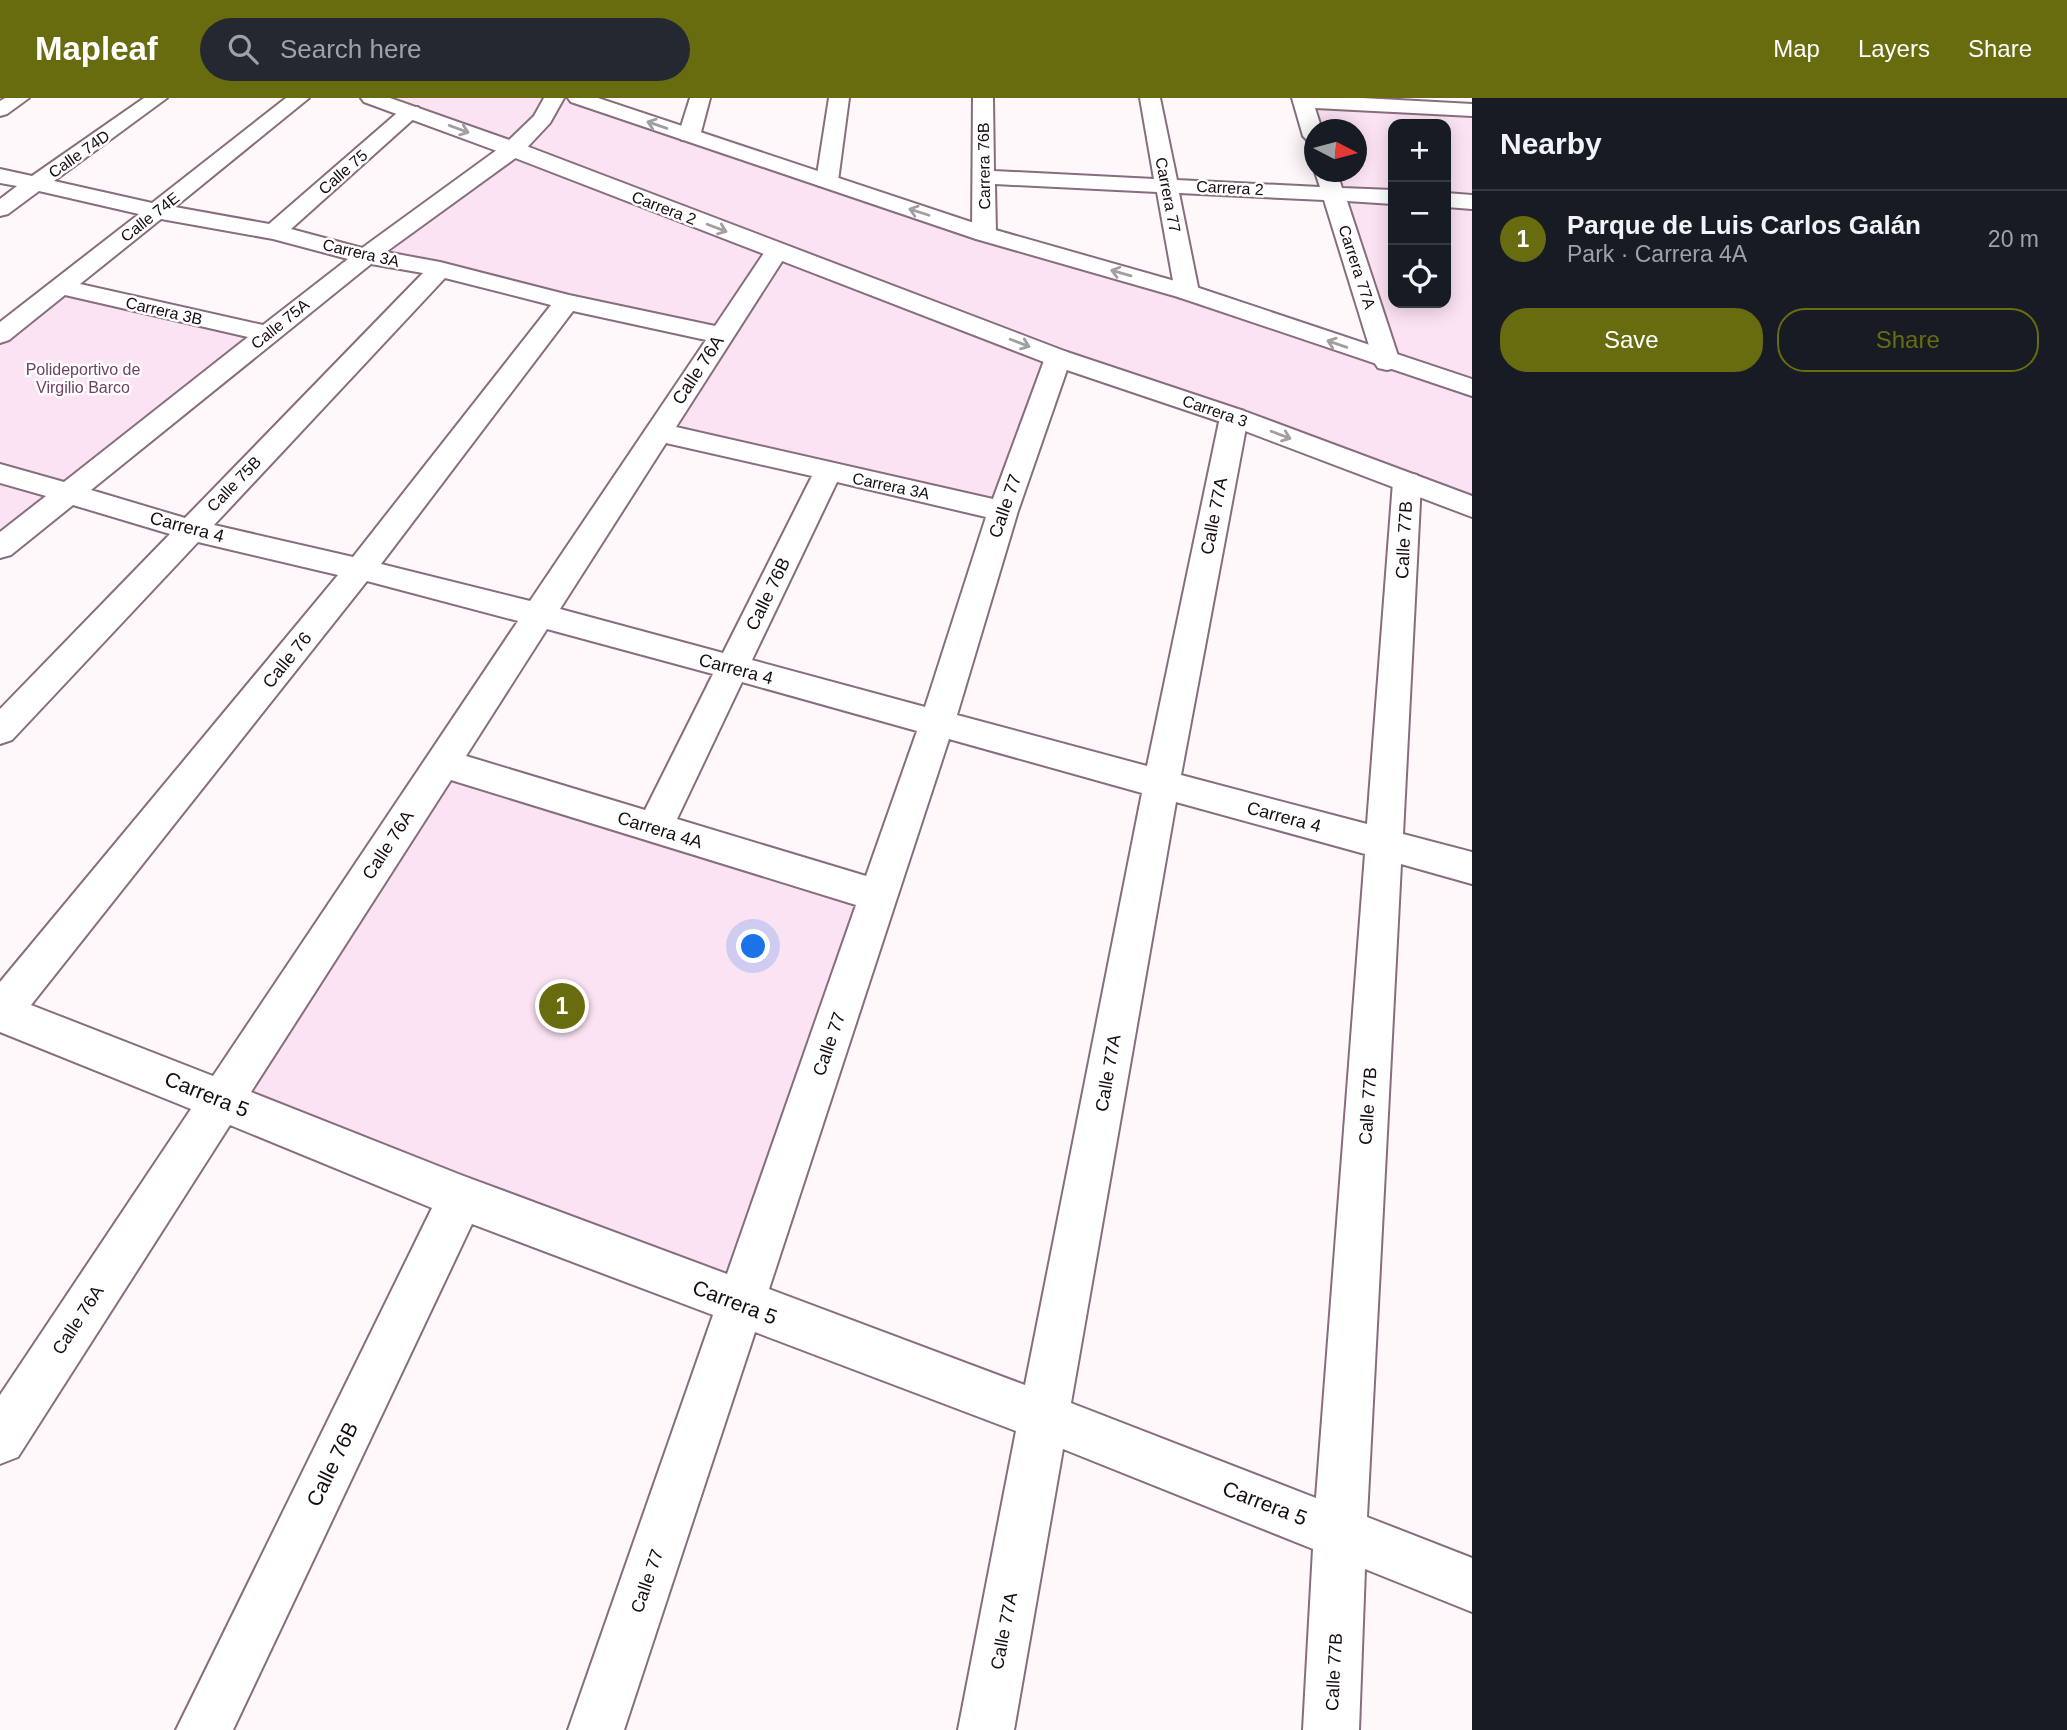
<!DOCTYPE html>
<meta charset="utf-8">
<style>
:root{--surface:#171b24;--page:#242831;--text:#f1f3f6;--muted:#9ea1a6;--line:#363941;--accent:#686c0f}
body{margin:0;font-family:Arial,sans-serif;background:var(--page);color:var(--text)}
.controls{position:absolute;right:21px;top:21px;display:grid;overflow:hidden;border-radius:14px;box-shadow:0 4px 18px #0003}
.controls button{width:63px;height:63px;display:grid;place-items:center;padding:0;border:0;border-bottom:2px solid var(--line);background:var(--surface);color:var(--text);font:35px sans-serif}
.compass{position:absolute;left:1304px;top:21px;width:63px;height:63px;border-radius:50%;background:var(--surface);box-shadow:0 4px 18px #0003;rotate:96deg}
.you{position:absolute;left:754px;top:849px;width:24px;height:24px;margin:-18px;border:5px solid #fff;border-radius:50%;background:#1a73e8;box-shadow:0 0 0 10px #1a73e833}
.badge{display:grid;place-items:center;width:46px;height:46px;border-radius:50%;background:var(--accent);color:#fff;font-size:23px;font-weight:700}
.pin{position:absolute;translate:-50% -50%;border:4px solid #fff;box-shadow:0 2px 7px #0006}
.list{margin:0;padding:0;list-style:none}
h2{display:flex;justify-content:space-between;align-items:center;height:91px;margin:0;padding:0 28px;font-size:30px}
h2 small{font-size:23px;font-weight:400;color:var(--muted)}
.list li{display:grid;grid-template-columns:46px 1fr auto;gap:21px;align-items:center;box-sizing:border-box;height:98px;padding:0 28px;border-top:2px solid var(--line)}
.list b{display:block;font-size:26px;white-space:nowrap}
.list p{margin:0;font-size:23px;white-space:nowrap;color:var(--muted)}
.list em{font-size:23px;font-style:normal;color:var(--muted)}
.actions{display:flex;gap:14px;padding:21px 28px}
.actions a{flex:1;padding:16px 0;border:2px solid var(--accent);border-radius:28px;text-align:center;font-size:24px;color:var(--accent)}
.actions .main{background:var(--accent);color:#fff}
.icon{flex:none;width:38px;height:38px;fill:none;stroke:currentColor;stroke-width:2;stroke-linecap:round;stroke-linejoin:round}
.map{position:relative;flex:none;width:1472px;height:1632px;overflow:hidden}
header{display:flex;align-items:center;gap:42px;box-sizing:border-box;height:98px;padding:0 35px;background:var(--accent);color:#fff}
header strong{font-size:33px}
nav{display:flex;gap:38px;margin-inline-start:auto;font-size:24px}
.search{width:490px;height:63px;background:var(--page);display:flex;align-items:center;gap:18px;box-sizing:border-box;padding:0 24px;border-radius:38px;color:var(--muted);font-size:26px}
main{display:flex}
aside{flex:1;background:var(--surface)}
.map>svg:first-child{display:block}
.green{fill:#fce3f3;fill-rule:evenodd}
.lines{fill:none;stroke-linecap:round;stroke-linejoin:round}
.minor-casing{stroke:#876d7e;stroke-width:4}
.secondary-casing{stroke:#876d7e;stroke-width:4}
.minor{fill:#fff;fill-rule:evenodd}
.secondary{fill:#fff;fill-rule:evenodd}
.oneway{stroke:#a29ea1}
.labels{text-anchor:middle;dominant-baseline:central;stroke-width:5;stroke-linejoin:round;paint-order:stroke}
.far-street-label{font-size:16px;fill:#160c13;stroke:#fff}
.far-park-label{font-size:16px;fill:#6e4260;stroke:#fff}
.street-label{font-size:18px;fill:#160c13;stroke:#fff}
.near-street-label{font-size:21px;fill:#160c13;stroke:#fff}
</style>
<header>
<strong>Mapleaf</strong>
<div class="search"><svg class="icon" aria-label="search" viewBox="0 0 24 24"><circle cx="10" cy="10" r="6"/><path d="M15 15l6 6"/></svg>Search here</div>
<nav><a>Map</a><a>Layers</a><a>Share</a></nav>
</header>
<main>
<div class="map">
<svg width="1472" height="1632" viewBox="0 0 1472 1632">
<rect width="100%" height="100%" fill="#fef8fb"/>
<g class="green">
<path d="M 371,0 L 578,0 L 1387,263 L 1326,74 L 1356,74 L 1356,32 L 1314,32 L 1314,38 L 1303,3 L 1472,13 L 1472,409 L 1058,260 L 1003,413 L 658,334 L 720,238 L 366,158 L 512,51 ZM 1393,26 L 1446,26 L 1446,205 L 1393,205 Z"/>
<path d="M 60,192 L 268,236 L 0,450 L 0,238 Z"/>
<path d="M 442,665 L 879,798 L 742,1207 L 221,1001 Z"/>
</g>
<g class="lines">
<g class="minor-casing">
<g id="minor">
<path d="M 5,0 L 29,0 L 7,16 L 0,18 L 0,3 Z"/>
<path d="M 144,0 L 167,0 L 54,83 L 152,105 L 286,0 L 309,0 L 175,109 L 269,126 L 404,9 L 418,9 L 421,13 L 418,17 L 291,131 L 362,150 L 505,46 L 534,18 L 544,0 L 564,0 L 550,25 L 521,56 L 386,154 L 440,164 L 569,197 L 715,228 L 768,149 L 784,149 L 788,154 L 676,329 L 993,401 L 1045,260 L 1049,254 L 1058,252 L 1067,254 L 1071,260 L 1018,413 L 957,617 L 1147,668 L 1220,319 L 1224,313 L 1234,311 L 1244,313 L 1248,319 L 1181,677 L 1367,726 L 1393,384 L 1397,377 L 1407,375 L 1417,377 L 1421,384 L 1403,736 L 1472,754 L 1472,786 L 1401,766 L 1367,1419 L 1472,1460 L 1472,1514 L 1365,1471 L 1359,1632 L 1303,1632 L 1313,1451 L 1063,1351 L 1014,1632 L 958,1632 L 1016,1333 L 755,1234 L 624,1632 L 568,1632 L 713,1217 L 472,1126 L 233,1632 L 176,1632 L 432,1110 L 230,1027 L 18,1359 L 0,1366 L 0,1297 L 191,1011 L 0,934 L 0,884 L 338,477 L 198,444 L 12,642 L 0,646 L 0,611 L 170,436 L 73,407 L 11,457 L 0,460 L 0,434 L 46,398 L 0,385 L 0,366 L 64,384 L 248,239 L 65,197 L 9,242 L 0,245 L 0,224 L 139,116 L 39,93 L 8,116 L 0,118 L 0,101 L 17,88 L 0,85 L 0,71 L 32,78 ZM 161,121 L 273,141 L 348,161 L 263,227 L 80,186 ZM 371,166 L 423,175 L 185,420 L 91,392 ZM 445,180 L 551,207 L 353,459 L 214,427 ZM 573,213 L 706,242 L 530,503 L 381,466 ZM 666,345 L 812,378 L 723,555 L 560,511 ZM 837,384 L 986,419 L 925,609 L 752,562 ZM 367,483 L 518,523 L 213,978 L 31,907 ZM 547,531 L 713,576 L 645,712 L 466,658 ZM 742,584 L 917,633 L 866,778 L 677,721 ZM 949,641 L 1142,695 L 1025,1287 L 769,1191 ZM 451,682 L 856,807 L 727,1176 L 461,1077 L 251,994 ZM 1176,704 L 1365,756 L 1316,1400 L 1071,1305 Z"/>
<path d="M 690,0 L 710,0 L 700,38 L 696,42 L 682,42 L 678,38 Z"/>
<path d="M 829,0 L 849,0 L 838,83 L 835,88 L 819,88 L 816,83 Z"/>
<path d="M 973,0 L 993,0 L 994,73 L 1154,81 L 1140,0 L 1160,0 L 1177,82 L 1320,89 L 1315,74 L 1337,74 L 1342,90 L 1393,92 L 1393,106 L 1347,103 L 1400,264 L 1396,270 L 1387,272 L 1378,270 L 1374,264 L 1324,102 L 1179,95 L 1199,194 L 1196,199 L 1187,201 L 1178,199 L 1175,194 L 1157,94 L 995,86 L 996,136 L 992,141 L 976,141 L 972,136 Z"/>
<path d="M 1292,0 L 1362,0 L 1472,6 L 1472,18 L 1315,10 L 1322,32 L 1314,32 L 1314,44 L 1307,42 L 1303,38 Z"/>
<path d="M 1446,95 L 1472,97 L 1472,111 L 1446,109 Z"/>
</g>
</g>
<g class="secondary-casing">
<g id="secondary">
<path d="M 361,0 L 390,0 L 521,46 L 1067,254 L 1244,313 L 1472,398 L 1472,419 L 1224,325 L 1049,266 L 505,56 L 364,4 Z"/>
<path d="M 568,0 L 598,0 L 992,131 L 1196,189 L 1472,281 L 1472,298 L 1178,199 L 976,141 L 571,4 Z"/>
</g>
</g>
<use href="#minor" class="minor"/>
<use href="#secondary" class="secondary"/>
</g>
<defs><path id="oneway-shaft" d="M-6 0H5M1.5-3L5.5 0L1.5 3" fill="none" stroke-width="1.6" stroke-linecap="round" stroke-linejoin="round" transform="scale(1.75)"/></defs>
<g class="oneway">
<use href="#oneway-shaft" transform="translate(657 27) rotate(-161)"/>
<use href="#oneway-shaft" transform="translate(459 31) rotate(20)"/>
<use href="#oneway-shaft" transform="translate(919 114) rotate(-162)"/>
<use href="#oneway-shaft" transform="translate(717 130) rotate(21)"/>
<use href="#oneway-shaft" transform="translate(1121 175) rotate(-164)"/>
<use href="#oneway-shaft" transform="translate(1020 245) rotate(21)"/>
<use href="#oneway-shaft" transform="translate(1337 246) rotate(-161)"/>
<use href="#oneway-shaft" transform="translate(1281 337) rotate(21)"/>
</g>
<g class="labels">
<g class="far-street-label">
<text transform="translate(79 56) rotate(-35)">Calle 74D</text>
<text transform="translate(984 68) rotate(-91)">Carrera 76B</text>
<text transform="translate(343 74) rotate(-41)">Calle 75</text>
<text transform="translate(1230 90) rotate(3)">Carrera 2</text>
<text transform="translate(1168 97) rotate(79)">Carrera 77</text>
<text transform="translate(664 110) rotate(21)">Carrera 2</text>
<text transform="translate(150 119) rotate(-38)">Calle 74E</text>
<text transform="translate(361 155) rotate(13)">Carrera 3A</text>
<text transform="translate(1357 169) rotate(72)">Carrera 77A</text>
<text transform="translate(164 213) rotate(13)">Carrera 3B</text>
<text transform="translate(280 226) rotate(-39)">Calle 75A</text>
<text transform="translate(1215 313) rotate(19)">Carrera 3</text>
<text transform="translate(234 386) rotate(-46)">Calle 75B</text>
<text transform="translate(891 388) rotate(12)">Carrera 3A</text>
</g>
<g class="far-park-label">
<text x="83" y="271">Polideportivo de<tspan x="83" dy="18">Virgilio Barco</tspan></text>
</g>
<g class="street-label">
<text transform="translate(698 272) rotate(-57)">Calle 76A</text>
<text transform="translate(1005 408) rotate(-71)">Calle 77</text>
<text transform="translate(1214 418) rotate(-79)">Calle 77A</text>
<text transform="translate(187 429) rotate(15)">Carrera 4</text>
<text transform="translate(1404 442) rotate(-87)">Calle 77B</text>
<text transform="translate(768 496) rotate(-64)">Calle 76B</text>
<text transform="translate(287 562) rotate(-51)">Calle 76</text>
<text transform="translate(736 571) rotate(15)">Carrera 4</text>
<text transform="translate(1284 719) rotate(15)">Carrera 4</text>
<text transform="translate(660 732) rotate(17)">Carrera 4A</text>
<text transform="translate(388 747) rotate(-57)">Calle 76A</text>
<text transform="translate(829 946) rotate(-71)">Calle 77</text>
<text transform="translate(1108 975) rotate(-80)">Calle 77A</text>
<text transform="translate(1368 1008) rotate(-86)">Calle 77B</text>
<text transform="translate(78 1222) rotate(-57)">Calle 76A</text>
<text transform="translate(647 1483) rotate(-71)">Calle 77</text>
<text transform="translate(1004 1533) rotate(-79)">Calle 77A</text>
<text transform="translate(1334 1574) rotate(-87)">Calle 77B</text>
</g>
<g class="near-street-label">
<text transform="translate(207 996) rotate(22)">Carrera 5</text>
<text transform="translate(735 1204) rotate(21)">Carrera 5</text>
<text transform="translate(332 1366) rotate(-64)">Calle 76B</text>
<text transform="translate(1265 1405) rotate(21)">Carrera 5</text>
</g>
</g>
</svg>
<div class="controls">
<button>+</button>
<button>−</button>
<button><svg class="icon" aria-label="locate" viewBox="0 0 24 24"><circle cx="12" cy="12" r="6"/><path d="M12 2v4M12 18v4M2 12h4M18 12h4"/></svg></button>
</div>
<svg class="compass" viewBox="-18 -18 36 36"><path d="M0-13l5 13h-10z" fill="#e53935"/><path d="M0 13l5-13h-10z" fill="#9ea1a6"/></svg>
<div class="you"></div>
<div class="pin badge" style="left:562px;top:908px">1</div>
</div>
<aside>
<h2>Nearby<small></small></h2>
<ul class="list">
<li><span class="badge">1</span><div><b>Parque de Luis Carlos Galán</b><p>Park · Carrera 4A</p></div><em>20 m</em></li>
</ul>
<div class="actions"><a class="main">Save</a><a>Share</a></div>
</aside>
</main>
